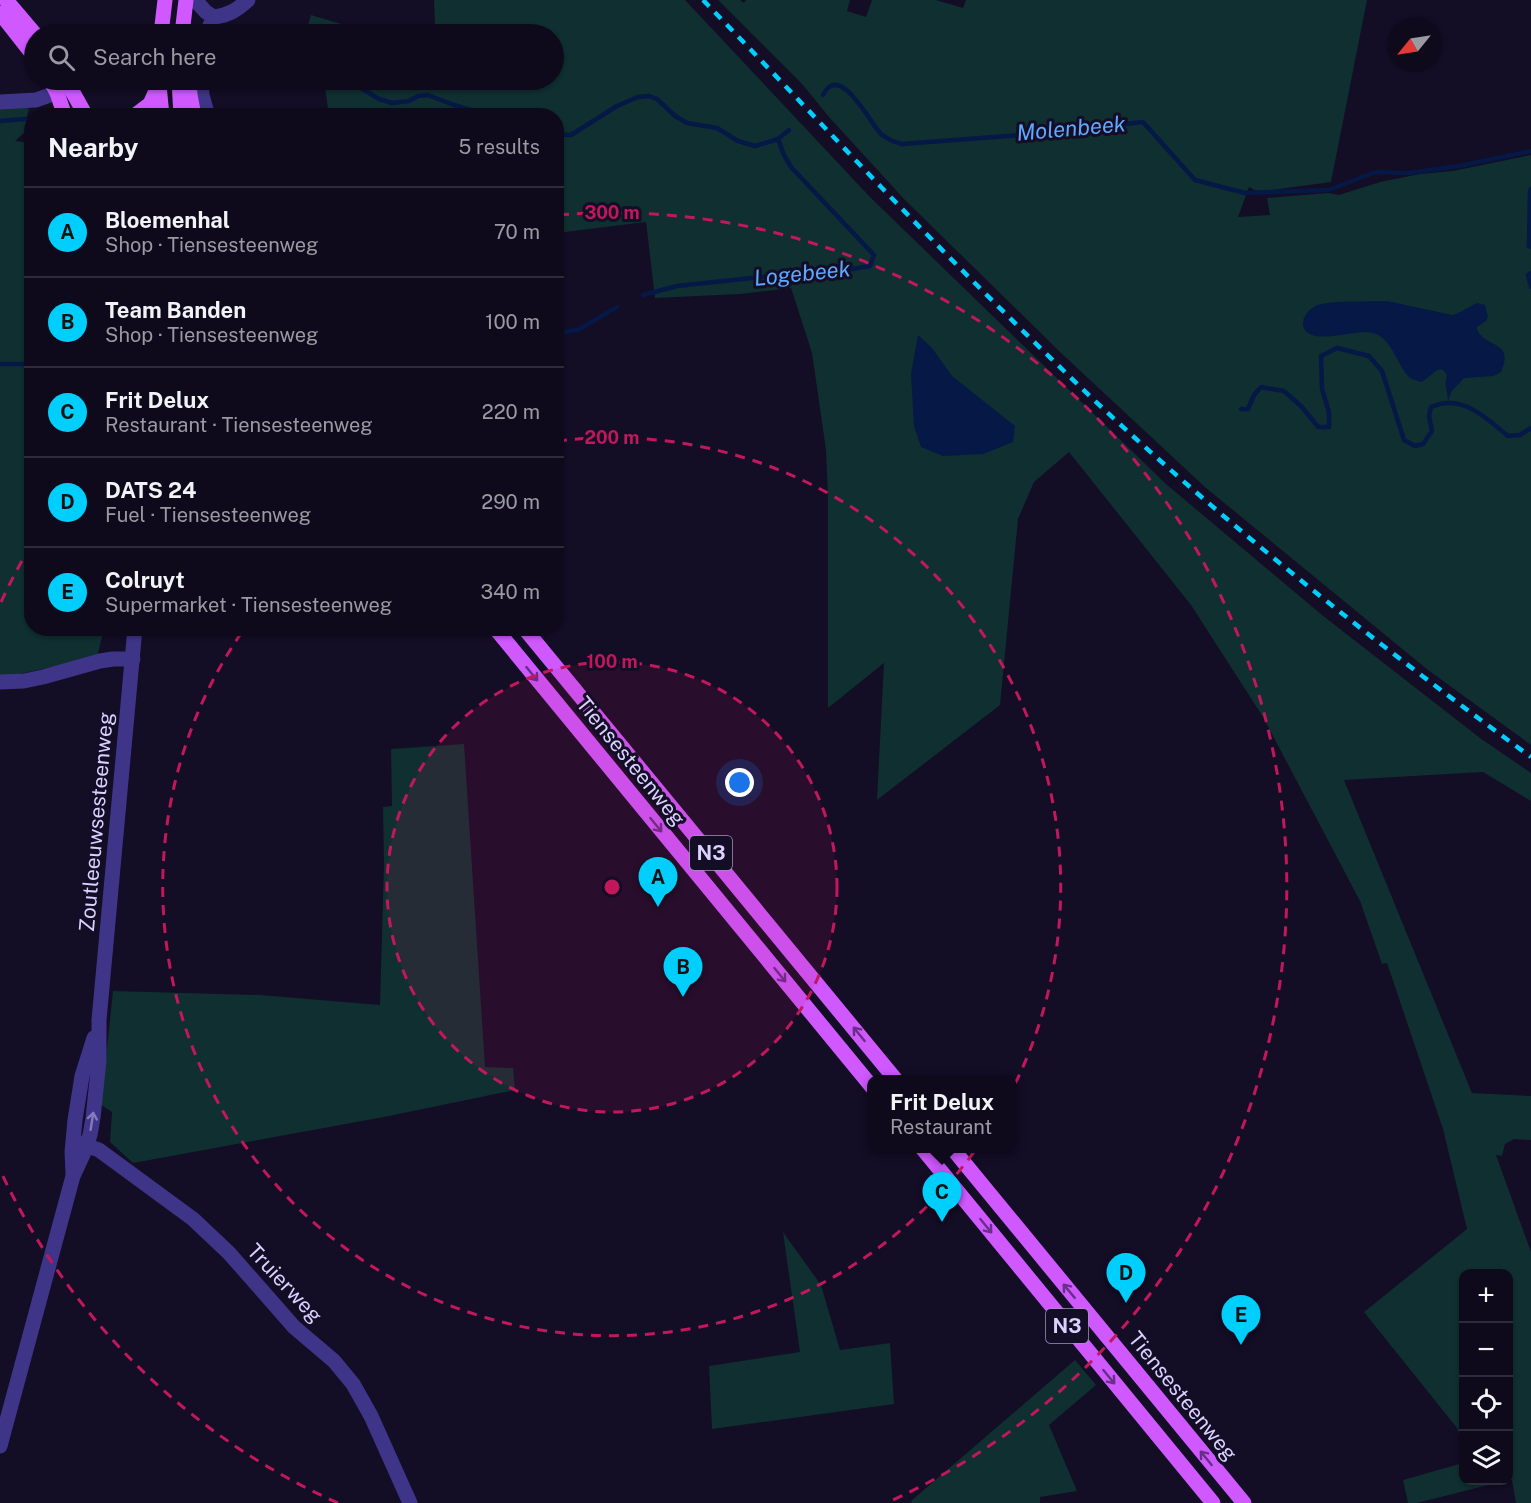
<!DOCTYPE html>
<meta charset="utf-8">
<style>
:root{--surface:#0e0a1c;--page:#171325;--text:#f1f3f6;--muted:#9b9aa3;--line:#2e2b3b;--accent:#00cefc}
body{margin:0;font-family:"Public Sans",sans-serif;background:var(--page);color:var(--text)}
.controls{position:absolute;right:18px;bottom:18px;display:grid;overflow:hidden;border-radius:12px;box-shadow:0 2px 4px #0004}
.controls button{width:54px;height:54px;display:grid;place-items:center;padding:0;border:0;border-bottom:2px solid var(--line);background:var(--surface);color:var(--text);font:30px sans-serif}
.compass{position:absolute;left:1387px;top:18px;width:54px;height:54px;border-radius:50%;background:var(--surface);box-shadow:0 2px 4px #0004;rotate:240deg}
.you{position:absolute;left:740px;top:783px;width:21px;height:21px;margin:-15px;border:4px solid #fff;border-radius:50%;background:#1a73e8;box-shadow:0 0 0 9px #1a73e833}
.badge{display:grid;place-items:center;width:39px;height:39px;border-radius:50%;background:var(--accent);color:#111;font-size:20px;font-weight:700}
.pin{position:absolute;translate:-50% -50px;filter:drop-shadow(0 2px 3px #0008)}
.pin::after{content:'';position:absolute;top:32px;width:21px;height:18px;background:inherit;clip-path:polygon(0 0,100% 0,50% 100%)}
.popup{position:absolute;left:867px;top:1075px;width:150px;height:78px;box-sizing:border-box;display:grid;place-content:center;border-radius:12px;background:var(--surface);filter:drop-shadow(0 2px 4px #0005);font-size:20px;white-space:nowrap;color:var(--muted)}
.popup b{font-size:22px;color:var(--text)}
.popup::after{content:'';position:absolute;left:50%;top:100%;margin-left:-12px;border:12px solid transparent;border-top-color:var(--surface)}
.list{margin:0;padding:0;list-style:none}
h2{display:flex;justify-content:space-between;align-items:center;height:78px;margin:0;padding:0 24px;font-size:26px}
h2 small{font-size:20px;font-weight:400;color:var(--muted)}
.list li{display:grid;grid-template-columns:39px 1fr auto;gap:18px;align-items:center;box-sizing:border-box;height:90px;padding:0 24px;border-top:2px solid var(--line)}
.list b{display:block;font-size:22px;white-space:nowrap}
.list p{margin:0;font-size:20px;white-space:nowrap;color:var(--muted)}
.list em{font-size:20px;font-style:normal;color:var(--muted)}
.icon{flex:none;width:33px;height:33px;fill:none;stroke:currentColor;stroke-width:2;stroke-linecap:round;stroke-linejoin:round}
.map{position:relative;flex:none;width:1531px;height:1503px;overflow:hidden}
.search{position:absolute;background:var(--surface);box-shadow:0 2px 4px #0004;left:24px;top:24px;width:540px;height:66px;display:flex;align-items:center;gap:15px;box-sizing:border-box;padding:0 21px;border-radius:33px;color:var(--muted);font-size:22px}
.panel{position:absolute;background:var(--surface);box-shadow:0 2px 4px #0004;left:24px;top:108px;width:540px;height:528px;border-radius:24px}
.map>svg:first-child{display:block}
.green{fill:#0f2f30}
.water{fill:#061846}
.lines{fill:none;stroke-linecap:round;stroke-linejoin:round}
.stream{stroke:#061846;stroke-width:4.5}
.minor{stroke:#3e3488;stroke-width:15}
.major{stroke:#cf58ff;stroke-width:15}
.rail{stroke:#00cefc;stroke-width:4.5;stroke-dasharray:9 8;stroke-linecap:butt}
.oneway{stroke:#682f88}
.oneway2{stroke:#847bbe}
.ring{fill:none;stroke:#c2185b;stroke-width:3;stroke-dasharray:10 8}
.labels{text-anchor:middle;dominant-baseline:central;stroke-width:6;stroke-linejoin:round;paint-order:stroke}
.shield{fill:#130d26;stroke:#9e96be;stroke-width:1.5}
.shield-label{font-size:20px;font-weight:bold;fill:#dad1ff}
.street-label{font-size:21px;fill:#dad1ff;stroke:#130d26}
.water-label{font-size:22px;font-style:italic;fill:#5fa8ff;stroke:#130d26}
.centre{fill:#c2185b;stroke:#130d26;stroke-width:3}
.ring-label{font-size:18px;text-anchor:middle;font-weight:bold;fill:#c2185b;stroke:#130d26;stroke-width:6;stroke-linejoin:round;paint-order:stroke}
</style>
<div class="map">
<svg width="1531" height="1503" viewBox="0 0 1531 1503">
<rect width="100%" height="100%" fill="#130d26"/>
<g class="green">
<path d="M 434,0 L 685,0 L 870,197 L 1166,484 L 1322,615 L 1480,738 L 1531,773 L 1531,801 L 1483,772 L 1344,780 L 1472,1093 L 1531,1096 L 1531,1140 L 1514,1139 L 1505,1144 L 1502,1156 L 1496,1155 L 1531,1252 L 1531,1503 L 1516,1503 L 1512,1480 L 1508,1480 L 1508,1274 L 1464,1274 L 1463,1448 L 1457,1428 L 1364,1312 L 1467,1229 L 1443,1129 L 1387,963 L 1382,964 L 1360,901 L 1263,717 L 1191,605 L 1069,452 L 1034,482 L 1018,519 L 1000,705 L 877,800 L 884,663 L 828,708 L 828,495 L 826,450 L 812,353 L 791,288 L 740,294 L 655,298 L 646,222 L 557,233 L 556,116 L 329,115 L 325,88 L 313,80 L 554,80 L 554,34 L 431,34 L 435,25 Z"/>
<path d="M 718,0 L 740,0 L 744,3 L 746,0 L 850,0 L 847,11 L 866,17 L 872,0 L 936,0 L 963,8 L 966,0 L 1367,0 L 1331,182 L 1258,192 L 1249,187 L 1238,217 L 1270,215 L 1267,198 L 1328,193 L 1339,195 L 1380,182 L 1420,174 L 1453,171 L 1531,155 L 1531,745 L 1428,670 L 1206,488 L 1061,353 L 904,199 L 829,117 L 803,85 Z"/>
<path d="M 311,15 L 375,34 L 305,34 Z"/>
<path d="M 24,106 L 29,109 L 26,119 L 26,131 L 15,141 L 31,143 L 32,628 L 104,629 L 97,657 L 15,675 L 0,676 L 0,107 Z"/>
<path d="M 464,744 L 485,1067 L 513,1068 L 515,1090 L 384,1117 L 133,1163 L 110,1142 L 112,1112 L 101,1105 L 113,991 L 260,995 L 380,1005 L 384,864 L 383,807 L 392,806 L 391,749 Z"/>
<path d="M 783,1232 L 821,1285 L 840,1350 L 890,1343 L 894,1404 L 712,1429 L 709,1366 L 800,1352 Z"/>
<path d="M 1075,1360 L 1096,1385 L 1049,1425 L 1077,1491 L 1040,1497 L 1040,1503 L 912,1503 L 911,1501 Z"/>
<path d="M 1463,1463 L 1464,1480 L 1508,1480 L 1417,1503 L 1408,1503 L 1403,1480 Z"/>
</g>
<g class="water">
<path d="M 1387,301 L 1452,315 L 1456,314 L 1477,303 L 1485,305 L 1488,317 L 1486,321 L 1477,327 L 1477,330 C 1487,348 1515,342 1501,372 L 1493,376 L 1464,378 L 1451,392 L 1448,402 C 1448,396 1447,393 1446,387 C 1444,378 1451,377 1442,369 L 1437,370 L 1422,382 C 1418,381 1413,380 1409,377 C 1398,366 1392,340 1376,334 C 1363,328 1332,339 1316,336 C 1295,332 1302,311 1318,305 C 1333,300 1370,302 1387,301 Z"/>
<path d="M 918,335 L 932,348 L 952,376 L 1015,426 L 1013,442 L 983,454 L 943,456 L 921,447 L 914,426 L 911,374 Z"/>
</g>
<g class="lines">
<g class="stream">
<path d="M 348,80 L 379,99 L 392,103 L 409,101 L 418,96 L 428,95 L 454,105 L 490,116"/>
<path d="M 823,95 C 825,92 826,89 829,87 C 846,74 871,124 881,134 C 887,139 894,142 902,144 L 1035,134 L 1143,122 L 1195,180 L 1245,193 L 1329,190 L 1375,172 L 1409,173 L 1459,166 L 1531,151"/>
<path d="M 0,121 L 25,119"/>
<path d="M 556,134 L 571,135 L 617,106 L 638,97 L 649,96 L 657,99 L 675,116 L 687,123 L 717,128 L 738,141 L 755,146 L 778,139 L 789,130"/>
<path d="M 1531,189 L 1530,191 L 1529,246 L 1531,247"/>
<path d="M 1531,273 L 1528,275 L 1531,287"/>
<path d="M 643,295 L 677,286 L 790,274 L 813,276 L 870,266 L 874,255 L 791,167 L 784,155 L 778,139"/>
<path d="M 556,333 L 578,330 L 617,307"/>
<path d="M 0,364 L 32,364"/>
<path d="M 1241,409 L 1248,409 L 1254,395 L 1261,387 L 1284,391 L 1302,407 L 1318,427 L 1329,427 L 1329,412 L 1322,389 L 1321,356 L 1337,348 L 1369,356 L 1382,371 L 1404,440 L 1415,446 L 1423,444 L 1432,431 L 1429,416 L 1431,407 C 1462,393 1486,418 1508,436 L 1520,435 L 1531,428"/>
</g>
<g class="minor">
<path d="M 195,0 L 206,12 L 214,17"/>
<path d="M 214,17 C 229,15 237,10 248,0"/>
<path d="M 206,34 L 214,17"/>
<path d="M 201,80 L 202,95 L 208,116"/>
<path d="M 0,102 L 36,100 L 67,89"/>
<path d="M 0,682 L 24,681 L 43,677 L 100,661 L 113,659 L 133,659"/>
<path d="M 74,1141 L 99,1150 L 193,1219 L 229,1253 L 294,1327 L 334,1361 L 353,1384 L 371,1416 L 410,1503"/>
<path d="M 73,1173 L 72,1152 L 75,1120 L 82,1076 L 94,1038"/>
<path d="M 0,1446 L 73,1176 L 85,1150 L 90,1135 L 93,1118 L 99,1061 L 99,1020 L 135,628"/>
</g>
<g class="major">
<path d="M 6,0 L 35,34"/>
<path d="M 0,13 L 34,56"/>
<path d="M 161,34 L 165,0"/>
<path d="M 182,34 L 186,0"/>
<path d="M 50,80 L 57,93 L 65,116"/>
<path d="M 66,80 L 86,116"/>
<path d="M 179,80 L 181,116"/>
<path d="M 189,80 L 190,95 L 194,116"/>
<path d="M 159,85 L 162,116"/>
<path d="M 134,116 L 150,104 L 159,84"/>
<path d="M 495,628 L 872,1087"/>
<path d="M 524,628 L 896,1080"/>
<path d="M 922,1148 L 1213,1503"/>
<path d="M 952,1148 L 1244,1503"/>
</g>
<path class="rail" d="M 703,0 C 763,62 822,125 882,188 C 951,260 1022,331 1094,400 C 1231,529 1379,646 1531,757"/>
</g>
<defs><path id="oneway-shaft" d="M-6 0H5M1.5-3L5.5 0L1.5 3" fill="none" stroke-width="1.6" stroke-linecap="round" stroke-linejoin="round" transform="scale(1.5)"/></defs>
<g class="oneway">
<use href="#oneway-shaft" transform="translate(532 674) rotate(51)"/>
<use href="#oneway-shaft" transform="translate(656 825) rotate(51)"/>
<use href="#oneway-shaft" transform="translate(780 975) rotate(51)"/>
<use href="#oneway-shaft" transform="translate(859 1034) rotate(-129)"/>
<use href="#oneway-shaft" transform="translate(986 1226) rotate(51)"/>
<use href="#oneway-shaft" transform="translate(1069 1291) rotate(-130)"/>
<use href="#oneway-shaft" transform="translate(1109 1377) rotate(51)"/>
<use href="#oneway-shaft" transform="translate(1206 1458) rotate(-129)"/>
</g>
<use class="oneway2" href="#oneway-shaft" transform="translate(92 1121) rotate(-81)"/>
<circle cx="612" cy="887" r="225" fill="#c2185b" fill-opacity=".12"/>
<g class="ring">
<circle cx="612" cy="887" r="225"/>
<path d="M557 441A449 449 0 1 1 244 629"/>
<path d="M338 1503A674 674 0 0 1 1 1172M1 602A674 674 0 0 1 31 545M559 215A674 674 0 0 1 886 1503"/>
</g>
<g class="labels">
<g class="shield">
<rect x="690" y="836" width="42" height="34" rx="4.5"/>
<rect x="1046" y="1309" width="42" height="34" rx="4.5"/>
</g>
<g class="shield-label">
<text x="711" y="853">N3</text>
<text x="1067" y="1326">N3</text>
</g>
<g class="street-label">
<text transform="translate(631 761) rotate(51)">Tiensesteenweg</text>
<text transform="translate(96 822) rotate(-85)">Zoutleeuwsesteenweg</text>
<text transform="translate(285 1283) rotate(47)">Truierweg</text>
<text transform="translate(1183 1396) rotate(51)">Tiensesteenweg</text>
</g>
<g class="water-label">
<text transform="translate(1071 128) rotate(-5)">Molenbeek</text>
<text transform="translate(802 273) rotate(-6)">Logebeek</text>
</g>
</g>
<circle cx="612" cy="887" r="9" class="centre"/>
<g class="ring-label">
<text x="612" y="219">300 m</text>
<text x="612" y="444">200 m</text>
<text x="612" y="668">100 m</text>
</g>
</svg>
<div class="controls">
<button>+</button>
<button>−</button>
<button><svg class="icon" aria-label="locate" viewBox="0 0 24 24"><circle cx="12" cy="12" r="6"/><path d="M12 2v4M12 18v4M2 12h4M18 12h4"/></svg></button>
<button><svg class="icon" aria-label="layers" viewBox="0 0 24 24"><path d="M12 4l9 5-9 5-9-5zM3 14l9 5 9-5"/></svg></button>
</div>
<svg class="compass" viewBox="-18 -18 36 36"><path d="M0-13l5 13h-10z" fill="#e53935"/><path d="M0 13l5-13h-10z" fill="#9b9aa3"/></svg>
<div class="you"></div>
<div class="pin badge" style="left:658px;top:907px">A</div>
<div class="pin badge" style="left:683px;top:997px">B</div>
<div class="pin badge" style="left:942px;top:1222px">C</div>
<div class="popup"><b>Frit Delux</b>Restaurant</div>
<div class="pin badge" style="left:1126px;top:1303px">D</div>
<div class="pin badge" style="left:1241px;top:1345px">E</div>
<div class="search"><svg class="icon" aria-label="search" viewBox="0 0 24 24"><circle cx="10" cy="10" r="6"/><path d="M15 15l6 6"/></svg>Search here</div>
<section class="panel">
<h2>Nearby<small>5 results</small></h2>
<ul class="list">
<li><span class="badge">A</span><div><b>Bloemenhal</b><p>Shop · Tiensesteenweg</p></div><em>70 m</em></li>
<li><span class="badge">B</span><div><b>Team Banden</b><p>Shop · Tiensesteenweg</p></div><em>100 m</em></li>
<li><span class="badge">C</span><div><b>Frit Delux</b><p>Restaurant · Tiensesteenweg</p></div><em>220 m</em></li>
<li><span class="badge">D</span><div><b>DATS 24</b><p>Fuel · Tiensesteenweg</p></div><em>290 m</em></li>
<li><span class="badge">E</span><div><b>Colruyt</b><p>Supermarket · Tiensesteenweg</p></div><em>340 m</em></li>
</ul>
</section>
</div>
